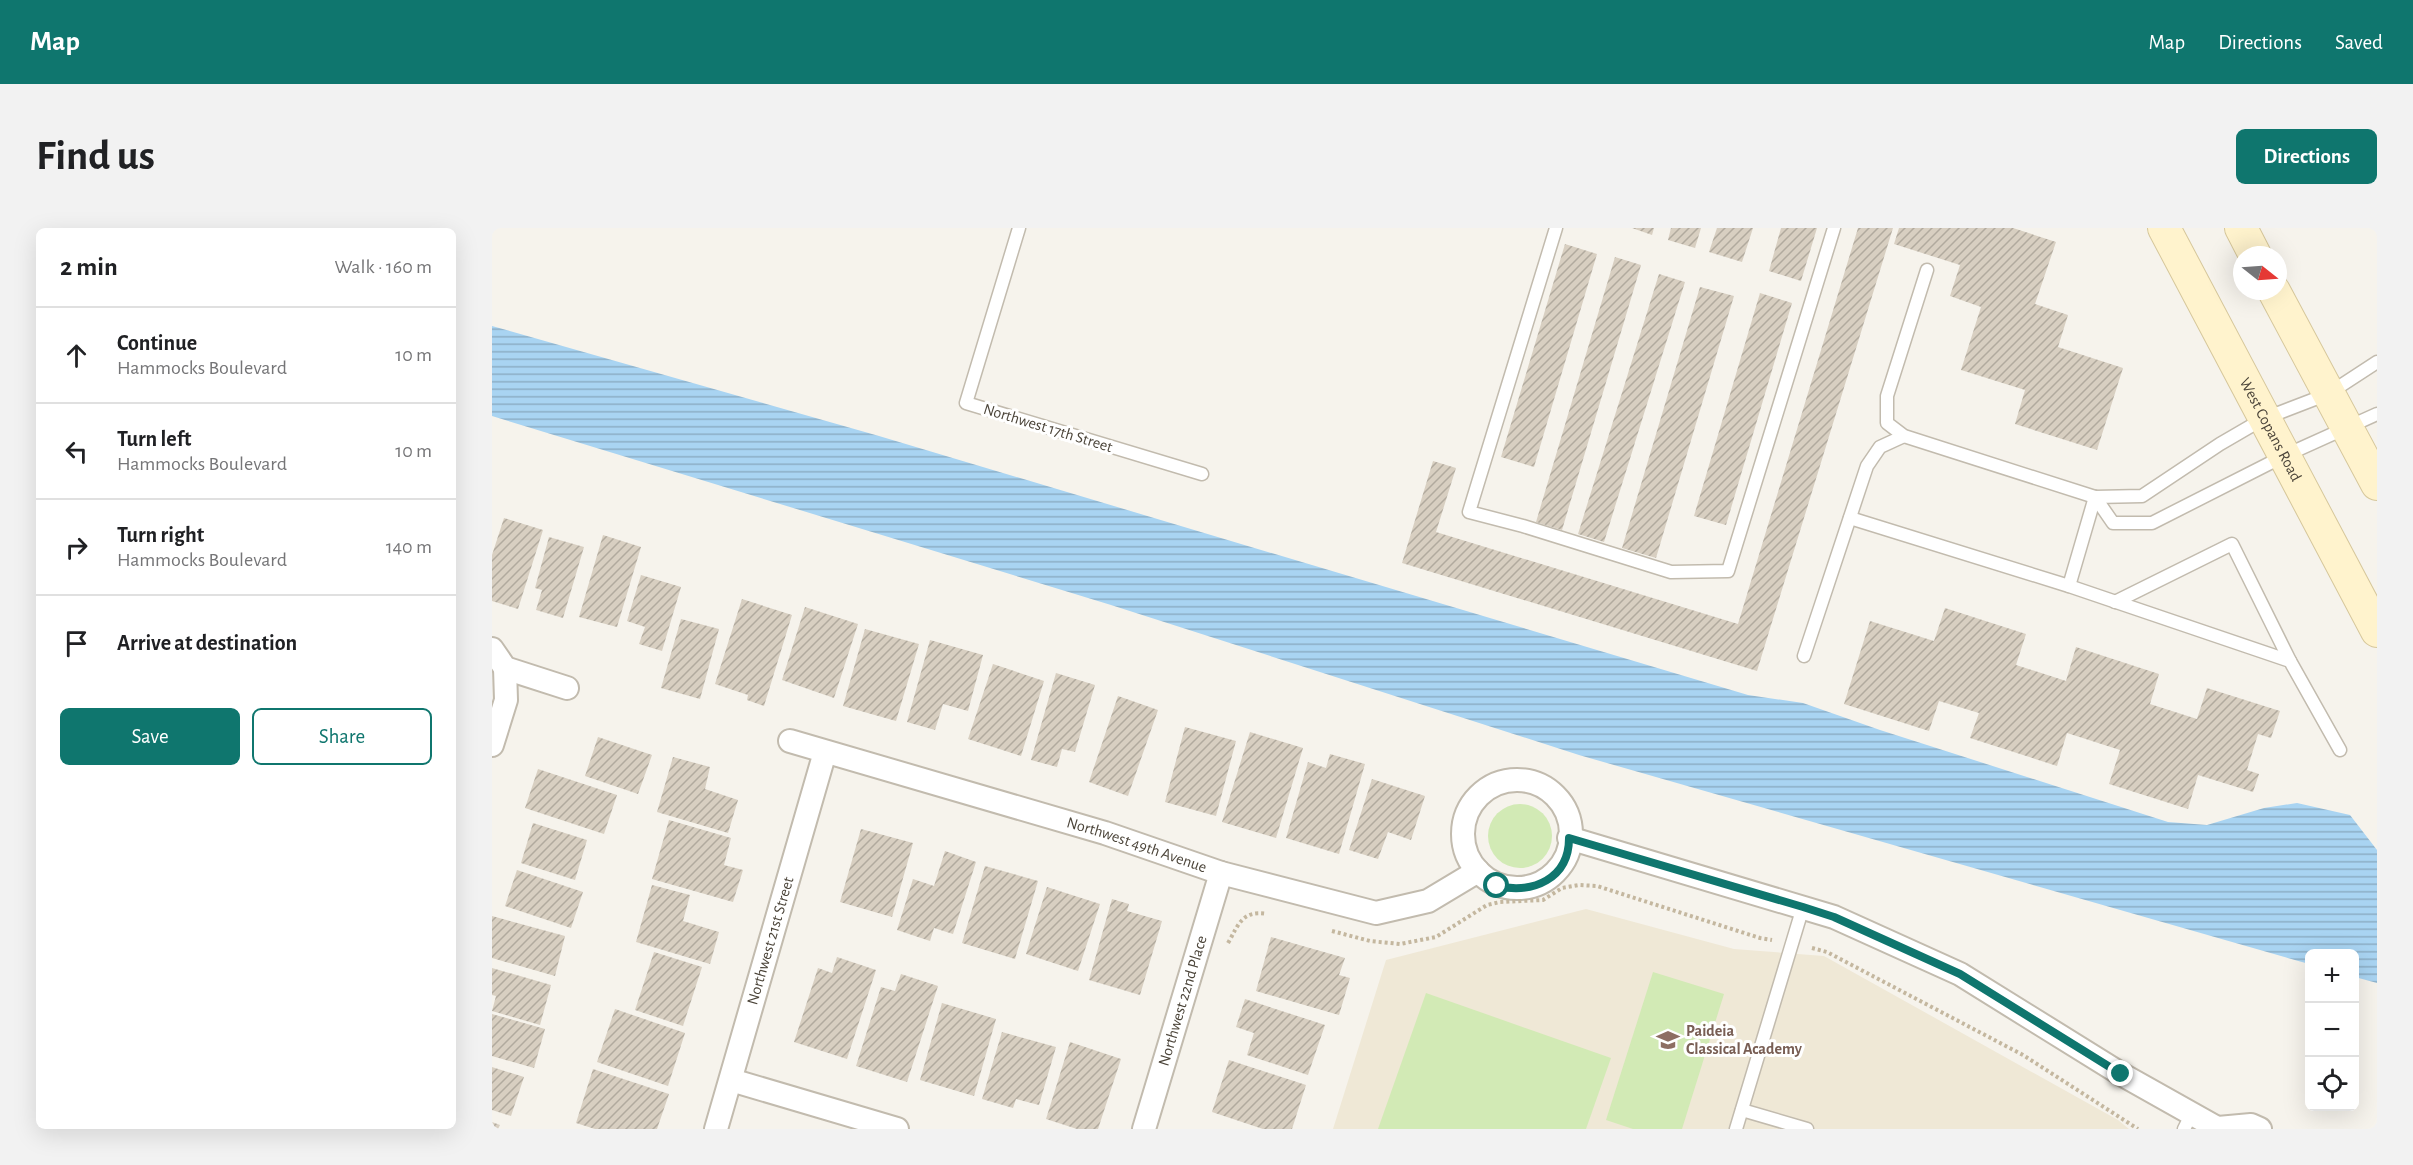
<!DOCTYPE html>
<meta charset="utf-8">
<style>
:root{--surface:#fff;--page:#f2f2f2;--text:#202124;--muted:#757577;--line:#e0e0e0;--accent:#0f766e}
body{margin:0;font-family:"Alegreya Sans",sans-serif;background:var(--page);color:var(--text)}
.controls{position:absolute;right:18px;bottom:18px;display:grid;overflow:hidden;border-radius:9px;box-shadow:0 6px 24px #0002}
.controls button{width:54px;height:54px;display:grid;place-items:center;padding:0;border:0;border-bottom:2px solid var(--line);background:var(--surface);color:var(--text);font:30px sans-serif}
.compass{position:absolute;left:1741px;top:18px;width:54px;height:54px;border-radius:50%;background:var(--surface);box-shadow:0 6px 24px #0002;rotate:107deg}
.stop{position:absolute;width:18px;height:18px;margin:-14px;border:4px solid #0f766e;border-radius:50%;background:#fff}
.stop.end{background:#0f766e;border-color:#fff;box-shadow:0 2px 6px #0008}
.list{margin:0;padding:0;list-style:none}
h2{display:flex;justify-content:space-between;align-items:center;height:78px;margin:0;padding:0 24px;font-size:26px}
h2 small{font-size:20px;font-weight:400;color:var(--muted)}
.list li{display:grid;grid-template-columns:39px 1fr auto;gap:18px;align-items:center;box-sizing:border-box;height:96px;padding:0 24px;border-top:2px solid var(--line)}
.list b{display:block;font-size:22px;white-space:nowrap}
.list p{margin:0;font-size:20px;white-space:nowrap;color:var(--muted)}
.list em{font-size:20px;font-style:normal;color:var(--muted)}
.actions{display:flex;gap:12px;padding:18px 24px}
.actions a{flex:1;padding:14px 0;border:2px solid var(--accent);border-radius:9px;text-align:center;font-size:21px;color:var(--accent)}
.actions .main{background:var(--accent);color:#fff}
.icon{flex:none;width:33px;height:33px;fill:none;stroke:currentColor;stroke-width:2;stroke-linecap:round;stroke-linejoin:round}
.map{position:relative;flex:none;width:1885px;height:901px;overflow:hidden;border-radius:9px}
header{display:flex;align-items:center;gap:36px;box-sizing:border-box;height:84px;padding:0 30px;background:var(--accent);color:#fff}
header strong{font-size:28px}
nav{display:flex;gap:33px;margin-inline-start:auto;font-size:21px}
.intro{display:flex;align-items:center;justify-content:space-between;box-sizing:border-box;height:144px;padding:0 36px}
h1{margin:0;font-size:42px}
.button{padding:15px 27px;border-radius:9px;background:var(--accent);color:#fff;font-size:21px;font-weight:700}
main{display:flex;gap:36px;padding:0 36px}
aside{flex:1;background:var(--surface);border-radius:9px;box-shadow:0 6px 24px #0002}
.map>svg:first-child{display:block}
.education{fill:#efe8d6}
.grass{fill:#d2eab5}
.water{fill:url(#water-rules)}
.building{fill:url(#building-hatch)}
.lines{fill:none;stroke-linecap:round;stroke-linejoin:round}
.service-casing{stroke:#c2bbae;stroke-width:15}
.minor-casing{stroke:#c2bbae;stroke-width:26}
.secondary-casing{stroke:#d6c79b;stroke-width:34}
.path{stroke:#c4b79f;stroke-width:4;stroke-dasharray:3 3;stroke-linecap:butt}
.service{stroke:#fff;stroke-width:12}
.minor{stroke:#fff;stroke-width:22}
.secondary{stroke:#fff3cd;stroke-width:32}
.route{stroke:#0f766e;stroke-width:8}
.labels{text-anchor:middle;dominant-baseline:central;stroke-width:6;stroke-linejoin:round;paint-order:stroke}
.street-label{font-size:16px;fill:#4b4439;stroke:#fff}
.education-label{font-size:16px;font-weight:bold;fill:#785e54;stroke:#fff;text-anchor:start}
</style>
<header>
<strong>Map</strong>
<nav><a>Map</a><a>Directions</a><a>Saved</a></nav>
</header>
<div class="intro"><h1>Find us</h1><a class="button">Directions</a></div>
<main>
<aside>
<h2>2 min<small>Walk · 160 m</small></h2>
<ul class="list">
<li><svg class="icon" aria-label="ahead" viewBox="0 0 24 24"><path d="M12 20V5M6 11l6-6 6 6"/></svg><div><b>Continue</b><p>Hammocks Boulevard</p></div><em>10 m</em></li>
<li><svg class="icon" aria-label="left" viewBox="0 0 24 24"><path d="M17 20v-9H6M10 6l-5 5 5 5"/></svg><div><b>Turn left</b><p>Hammocks Boulevard</p></div><em>10 m</em></li>
<li><svg class="icon" aria-label="right" viewBox="0 0 24 24"><path d="M7 20v-9h11M14 6l5 5-5 5"/></svg><div><b>Turn right</b><p>Hammocks Boulevard</p></div><em>140 m</em></li>
<li><svg class="icon" aria-label="arrive" viewBox="0 0 24 24"><path d="M6 21V4h12l-3 4 3 4H6"/></svg><div><b>Arrive at destination</b></div></li>
</ul>
<div class="actions"><a class="main">Save</a><a>Share</a></div>
</aside>
<div class="map">
<svg width="1885" height="901" viewBox="0 0 1885 901">
<defs>
<pattern id="water-rules" width="6" height="5" patternUnits="userSpaceOnUse" patternTransform="scale(1.5)"><rect width="6" height="5" fill="#a9d4f2"/><path d="M0 2.5h6" fill="none" stroke="#8caec5"/></pattern>
<pattern id="building-hatch" width="6" height="6" patternUnits="userSpaceOnUse" patternTransform="scale(1.5)"><rect width="6" height="6" fill="#d8cfc1"/><path d="M-1 1l2-2M0 6l6-6M5 7l2-2" fill="none" stroke="#b1aa9e"/></pattern>
</defs>
<rect width="100%" height="100%" fill="#f6f3ec"/>
<path class="education" d="M 1094,681 L 1242,721 L 1332,728 L 1626,892 L 1637,901 L 841,901 L 894,732 Z"/>
<g class="grass">
<circle cx="1028" cy="608" r="32"/>
<path d="M 1161,744 L 1232,766 L 1190,901 L 1141,901 L 1114,892 Z"/>
<path d="M 934,765 L 1119,830 L 1094,901 L 886,901 Z"/>
</g>
<path class="water" d="M 0,98 L 387,208 L 1256,467 L 1311,475 L 1388,502 L 1676,594 L 1715,597 L 1772,580 L 1805,575 L 1858,587 L 1885,622 L 1885,755 L 1863,749 L 1862,726 L 1818,726 L 1817,736 L 1087,527 L 619,377 L 0,188 Z"/>
<g class="building">
<path d="M 1140,0 L 1162,0 L 1160,7 Z"/>
<path d="M 1179,0 L 1209,0 L 1203,20 L 1176,12 Z"/>
<path d="M 1225,0 L 1261,0 L 1250,34 L 1217,24 Z"/>
<path d="M 1289,0 L 1325,0 L 1309,53 L 1277,43 Z"/>
<path d="M 1366,0 L 1401,0 L 1265,443 L 910,335 L 941,233 L 964,240 L 944,304 L 1246,396 Z"/>
<path d="M 1407,0 L 1521,0 L 1564,14 L 1543,76 L 1576,87 L 1566,119 L 1631,140 L 1605,222 L 1523,196 L 1533,162 L 1469,142 L 1489,79 L 1458,68 L 1468,37 L 1402,16 Z"/>
<path d="M 1073,16 L 1105,26 L 1042,239 L 1009,229 Z"/>
<path d="M 1123,29 L 1149,37 L 1070,302 L 1044,294 Z"/>
<path d="M 1167,46 L 1193,54 L 1112,314 L 1086,306 Z"/>
<path d="M 1208,59 L 1242,68 L 1164,330 L 1130,320 Z"/>
<path d="M 1268,65 L 1300,75 L 1234,297 L 1202,288 Z"/>
<path d="M 12,290 L 51,302 L 26,381 L 0,373 L 0,327 Z"/>
<path d="M 111,307 L 149,319 L 125,399 L 87,389 Z"/>
<path d="M 57,309 L 92,319 L 71,390 L 44,382 L 50,362 L 43,360 Z"/>
<path d="M 149,347 L 189,359 L 170,423 L 147,416 L 153,399 L 135,393 Z"/>
<path d="M 250,371 L 300,387 L 272,478 L 255,472 L 256,467 L 223,456 Z"/>
<path d="M 313,379 L 366,396 L 342,470 L 290,452 Z"/>
<path d="M 1453,380 L 1534,406 L 1524,437 L 1574,453 L 1584,419 L 1667,446 L 1658,476 L 1705,491 L 1715,460 L 1788,483 L 1779,510 L 1766,506 L 1755,542 L 1767,546 L 1761,564 L 1706,547 L 1696,581 L 1617,556 L 1628,522 L 1575,505 L 1565,538 L 1478,510 L 1487,485 L 1447,473 L 1437,503 L 1352,476 L 1378,393 L 1442,413 Z"/>
<path d="M 189,391 L 227,401 L 208,471 L 169,460 Z"/>
<path d="M 373,401 L 427,416 L 404,493 L 351,478 Z"/>
<path d="M 438,412 L 491,427 L 476,483 L 451,476 L 443,502 L 415,494 Z"/>
<path d="M 501,436 L 552,453 L 529,528 L 476,511 Z"/>
<path d="M 564,445 L 603,457 L 583,524 L 570,521 L 565,539 L 539,532 Z"/>
<path d="M 626,468 L 666,482 L 636,568 L 597,554 Z"/>
<path d="M 693,499 L 744,513 L 724,588 L 673,574 Z"/>
<path d="M 758,504 L 811,520 L 784,610 L 730,594 Z"/>
<path d="M 106,509 L 160,527 L 146,566 L 93,548 Z"/>
<path d="M 838,526 L 873,536 L 847,626 L 794,610 L 816,534 L 834,540 Z"/>
<path d="M 181,529 L 218,539 L 213,561 L 246,572 L 236,605 L 165,584 Z"/>
<path d="M 46,541 L 125,567 L 112,606 L 33,580 Z"/>
<path d="M 880,551 L 933,568 L 919,612 L 896,604 L 886,631 L 857,622 Z"/>
<path d="M 177,592 L 239,610 L 232,637 L 251,642 L 241,674 L 160,651 Z"/>
<path d="M 41,595 L 95,612 L 83,652 L 29,635 Z"/>
<path d="M 369,601 L 421,615 L 400,689 L 348,674 Z"/>
<path d="M 453,623 L 484,634 L 461,706 L 442,700 L 438,713 L 405,702 L 421,651 L 442,658 Z"/>
<path d="M 493,638 L 546,653 L 523,731 L 470,715 Z"/>
<path d="M 25,642 L 91,664 L 79,700 L 13,678 Z"/>
<path d="M 160,657 L 198,667 L 191,693 L 227,704 L 218,736 L 144,714 Z"/>
<path d="M 555,659 L 608,676 L 586,743 L 534,726 Z"/>
<path d="M 620,671 L 637,676 L 635,683 L 670,693 L 648,767 L 597,752 Z"/>
<path d="M 0,688 L 73,708 L 63,748 L 0,730 Z"/>
<path d="M 779,709 L 853,730 L 847,747 L 858,750 L 847,787 L 764,763 Z"/>
<path d="M 162,724 L 210,739 L 191,798 L 143,782 Z"/>
<path d="M 345,729 L 384,742 L 355,831 L 302,814 L 326,740 L 340,745 Z"/>
<path d="M 0,740 L 59,757 L 48,797 L 0,783 L 4,768 L 0,767 Z"/>
<path d="M 409,746 L 446,758 L 415,854 L 364,838 L 389,759 L 403,763 Z"/>
<path d="M 753,771 L 833,797 L 816,847 L 755,827 L 762,805 L 744,799 Z"/>
<path d="M 450,775 L 504,791 L 482,868 L 428,852 Z"/>
<path d="M 123,781 L 193,805 L 176,858 L 105,834 Z"/>
<path d="M 0,786 L 53,801 L 42,840 L 0,828 Z"/>
<path d="M 510,804 L 564,819 L 547,877 L 524,871 L 521,880 L 490,871 Z"/>
<path d="M 578,814 L 629,831 L 606,901 L 585,901 L 554,891 Z"/>
<path d="M 737,832 L 814,857 L 800,901 L 771,901 L 720,884 Z"/>
<path d="M 0,839 L 32,849 L 19,888 L 0,882 Z"/>
<path d="M 101,841 L 177,866 L 165,901 L 103,901 L 84,895 Z"/>
<path d="M 0,894 L 8,897 L 6,901 L 0,901 Z"/>
</g>
<g class="lines">
<g class="service-casing">
<g id="service">
<path d="M 527,0 L 474,175 L 710,246"/>
<path d="M 1064,0 L 977,284 L 1031,298 L 1179,344 L 1236,343 L 1342,0"/>
<path d="M 1435,42 L 1395,168 L 1395,195 L 1412,208 L 1603,269 L 1650,268 L 1728,216 L 1771,191 L 1836,166 L 1885,134"/>
<path d="M 1603,269 L 1621,295 L 1660,295 L 1792,228 L 1885,186"/>
<path d="M 1358,290 L 1577,358 L 1798,433 L 1848,522"/>
<path d="M 1577,358 L 1603,269"/>
<path d="M 1623,374 L 1740,316 L 1798,433"/>
<path d="M 1312,428 L 1375,238 L 1388,219 L 1412,208"/>
<path d="M 1250,882 L 1315,901"/>
<path d="M 1244,901 L 1311,679"/>
<path d="M 1692,901 L 1700,885"/>
</g>
</g>
<g class="minor-casing">
<g id="minor">
<path d="M 0,421 L 13,440 L 75,460"/>
<path id="s1" d="M 298,513 L 613,605 L 729,645 L 884,685 L 936,673 L 986,643"/>
<path d="M 0,517 L 14,472 L 13,440"/>
<circle cx="1025" cy="606" r="54"/>
<path d="M 1077,610 L 1342,689 L 1468,746 L 1629,846 L 1727,901"/>
<path d="M 239,852 L 405,901"/>
<path d="M 1726,900 L 1759,897 L 1768,901"/>
<path id="s2" d="M 224,901 L 333,524"/>
<path id="s3" d="M 652,901 L 729,645"/>
</g>
</g>
<g class="secondary-casing">
<g id="secondary">
<path id="s4" d="M 1672,0 L 1885,403"/>
<path d="M 1749,0 L 1763,27"/>
<path d="M 1782,63 L 1885,256"/>
</g>
</g>
<g class="path">
<path d="M 840,703 L 878,713 L 908,716 L 944,709 L 995,677 L 1008,674 L 1051,672 L 1070,660 L 1087,657 L 1105,658 L 1268,710 L 1280,712"/>
<path d="M 736,715 C 747,696 750,682 775,686"/>
<path d="M 1320,720 L 1335,724 L 1531,827 L 1646,901"/>
</g>
<use href="#service" class="service"/>
<use href="#minor" class="minor"/>
<use href="#secondary" class="secondary"/>
</g>
<g class="lines">
<path class="route" d="M 1005,658 C 1041,666 1077,651 1077,610 L 1311,679 L 1342,689 L 1468,746 L 1629,846"/>
</g>
<defs>
<g id="school-bare" transform="scale(1.8)"><path d="M0-5L7-2L0 1L-7-2ZM-4 1L0 2.5L4 1V4Q0 6-4 4Z" fill="#8d6e63" stroke="#fff" stroke-width="2.5" paint-order="stroke"/></g>
</defs>
<g fill-rule="evenodd">
<use href="#school-bare" x="1176" y="812"/>
</g>
<g class="labels">
<g class="street-label">
<text transform="translate(556 200) rotate(17)">Northwest 17th Street</text>
<text stroke="none"><textPath href="#s4" startOffset="228">West Copans Road</textPath></text>
<text stroke="none"><textPath href="#s1" startOffset="362">Northwest 49th Avenue</textPath></text>
<text stroke="none"><textPath href="#s2" startOffset="196">Northwest 21st Street</textPath></text>
<text stroke="none"><textPath href="#s3" startOffset="134">Northwest 22nd Place</textPath></text>
</g>
<g class="education-label">
<text x="1194" y="803">Paideia<tspan x="1194" dy="18">Classical Academy</tspan></text>
</g>
</g>
</svg>
<div class="controls">
<button>+</button>
<button>−</button>
<button><svg class="icon" aria-label="locate" viewBox="0 0 24 24"><circle cx="12" cy="12" r="6"/><path d="M12 2v4M12 18v4M2 12h4M18 12h4"/></svg></button>
</div>
<svg class="compass" viewBox="-18 -18 36 36"><path d="M0-13l5 13h-10z" fill="#e53935"/><path d="M0 13l5-13h-10z" fill="#757577"/></svg>
<div class="stop" style="left:1005px;top:658px"></div>
<div class="stop end" style="left:1629px;top:846px"></div>
</div>
</main>
